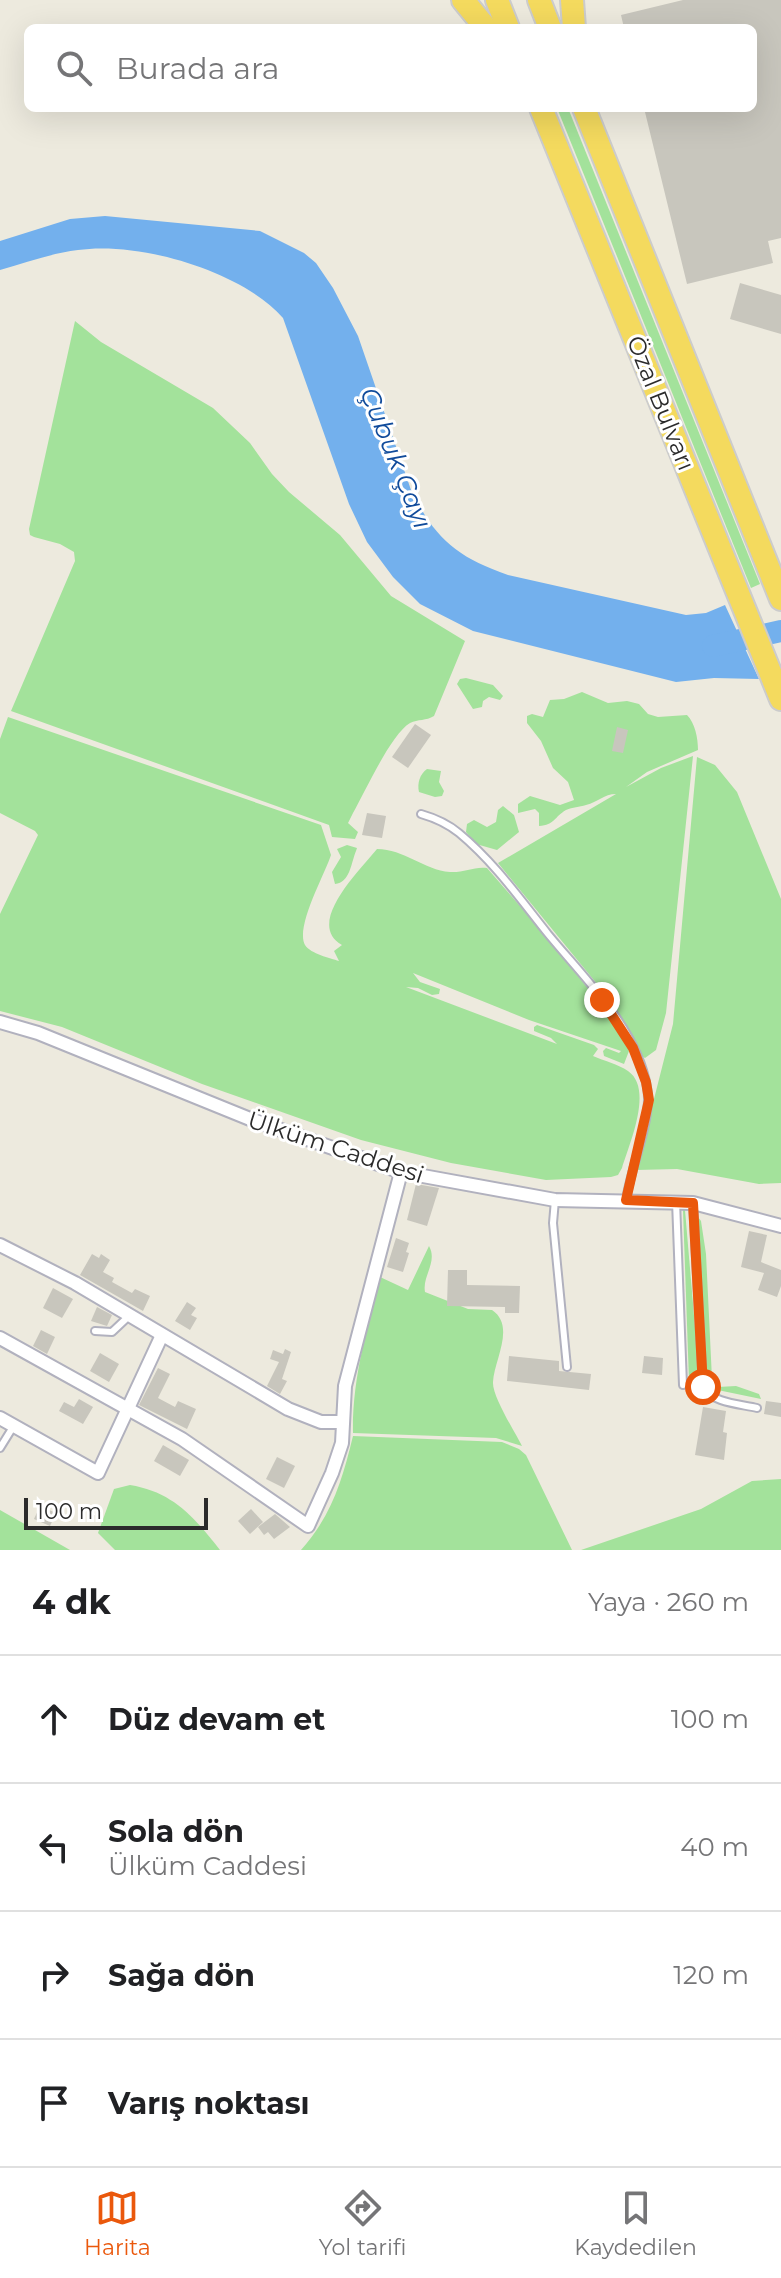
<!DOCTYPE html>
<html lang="tr">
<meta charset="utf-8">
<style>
:root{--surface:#fff;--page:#f2f2f2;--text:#202124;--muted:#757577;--line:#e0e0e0;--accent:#ea580c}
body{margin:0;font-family:Montserrat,sans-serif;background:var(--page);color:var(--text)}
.scale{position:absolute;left:24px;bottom:20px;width:184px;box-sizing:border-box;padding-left:8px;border:4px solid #2b2b2b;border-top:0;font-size:22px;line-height:28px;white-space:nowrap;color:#2b2b2b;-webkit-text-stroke:6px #fff;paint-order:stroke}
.stop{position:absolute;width:24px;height:24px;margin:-18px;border:6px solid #ea580c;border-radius:50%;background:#fff}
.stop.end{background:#ea580c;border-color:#fff;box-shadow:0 2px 8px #0008}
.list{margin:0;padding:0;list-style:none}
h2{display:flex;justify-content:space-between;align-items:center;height:104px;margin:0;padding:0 32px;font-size:34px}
h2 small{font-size:26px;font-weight:400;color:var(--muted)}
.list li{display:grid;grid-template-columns:52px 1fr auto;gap:24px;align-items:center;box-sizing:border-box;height:128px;padding:0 32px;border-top:2px solid var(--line)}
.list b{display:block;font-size:30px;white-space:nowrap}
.list p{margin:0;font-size:26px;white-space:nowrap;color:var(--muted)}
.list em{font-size:26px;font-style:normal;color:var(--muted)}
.icon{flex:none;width:44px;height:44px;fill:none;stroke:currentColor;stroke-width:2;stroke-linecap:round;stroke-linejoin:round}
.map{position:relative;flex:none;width:781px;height:1550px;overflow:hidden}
.search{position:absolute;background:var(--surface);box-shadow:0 8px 32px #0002;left:24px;right:24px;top:24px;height:88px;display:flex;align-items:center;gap:20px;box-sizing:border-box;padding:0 28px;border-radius:12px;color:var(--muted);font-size:30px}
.sheet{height:616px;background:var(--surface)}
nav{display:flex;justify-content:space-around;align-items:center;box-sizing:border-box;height:112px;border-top:2px solid var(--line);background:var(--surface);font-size:22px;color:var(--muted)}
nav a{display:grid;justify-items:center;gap:4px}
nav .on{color:var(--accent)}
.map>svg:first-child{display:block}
.green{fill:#a3e29b}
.water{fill:#73b0ed}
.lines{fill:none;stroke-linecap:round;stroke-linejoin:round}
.river{stroke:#73b0ed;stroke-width:22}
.building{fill:#c8c6bd}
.service-casing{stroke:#b1b1be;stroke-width:10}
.minor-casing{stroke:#b1b1be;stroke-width:16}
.trunk-casing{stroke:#ccc;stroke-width:26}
.service{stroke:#fff;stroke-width:6}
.minor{stroke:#fff;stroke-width:12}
.trunk{stroke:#f4da5e;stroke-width:22}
.route{stroke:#ea580c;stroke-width:10}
.labels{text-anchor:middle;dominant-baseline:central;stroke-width:6;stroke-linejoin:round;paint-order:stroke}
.street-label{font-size:24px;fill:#2b2b2b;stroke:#fff}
.water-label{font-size:26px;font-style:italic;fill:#104b9b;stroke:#fff}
</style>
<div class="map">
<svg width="781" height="1550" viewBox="0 0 781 1550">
<rect width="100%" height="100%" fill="#edeade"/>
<g class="green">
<path d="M 557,108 L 568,108 L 760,584 L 751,588 Z"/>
<path d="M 75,321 L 101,342 L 213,408 L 250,443 L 272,474 L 289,492 L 340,535 L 391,596 L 465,641 L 434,716 C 426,721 418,719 410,723 C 391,734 365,792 353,813 L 348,823 L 358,832 L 355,839 L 332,837 L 329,825 L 11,711 L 75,561 L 74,552 L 60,544 L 34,537 L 30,535 L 29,529 Z"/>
<path d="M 466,678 L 493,685 L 503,696 L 500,700 L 489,697 L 483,701 L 482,707 L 473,709 L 457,684 L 460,679 Z"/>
<path d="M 582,692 L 608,703 L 627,701 L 639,704 L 648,714 L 658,717 L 687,715 C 695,723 698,738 698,750 L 647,772 L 626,787 L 661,768 L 693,756 L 666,1013 L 656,1050 L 645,1058 L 639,1054 L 606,995 L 498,863 L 616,794 C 604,794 598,802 586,805 C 579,807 573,807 566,810 C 554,817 555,825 539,826 L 539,813 L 535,809 L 518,813 L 518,804 L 530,796 L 560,805 L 574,800 L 568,782 L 553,768 L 541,741 L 527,723 L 527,716 L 532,714 L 543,717 L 550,700 L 564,699 Z"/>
<path d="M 8,717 L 321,825 L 331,855 C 325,874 295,927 305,945 C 311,954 330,958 339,961 L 334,951 L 342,945 C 304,924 361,869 377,849 C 404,849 424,870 450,872 C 463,873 475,866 487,868 L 560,952 L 612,1020 L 627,1045 L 629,1051 L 624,1064 L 604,1056 L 603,1051 L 606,1048 L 619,1053 L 621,1051 L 529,1020 L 413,973 L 420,982 L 440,989 L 439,994 L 432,995 L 418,988 L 406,987 L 557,1044 L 551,1038 L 534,1031 L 534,1027 L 537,1025 L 594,1045 L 598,1049 L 593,1056 C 604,1061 618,1064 628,1071 C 654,1089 629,1144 622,1168 L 618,1175 L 611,1177 L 546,1180 L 451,1163 L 361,1140 L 202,1084 L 62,1027 L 0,1011 L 0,914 L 38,835 L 35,831 L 0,813 L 0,739 Z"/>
<path d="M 697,757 L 715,765 L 737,792 L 781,899 L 781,1183 L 759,1184 L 677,1169 L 636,1170 L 673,1024 Z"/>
<path d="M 427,769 L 441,771 L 439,782 L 444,791 L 442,796 L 435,797 L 419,792 C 417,783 420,774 427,769 Z"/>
<path d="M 503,806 L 514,815 L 519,832 L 497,850 L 476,844 L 466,832 L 467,824 L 474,820 L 487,827 L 496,822 L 498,810 Z"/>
<path d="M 347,845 L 357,848 L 356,851 C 351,863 350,883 335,884 L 332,872 L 341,857 L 337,849 Z"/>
<path d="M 683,1210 L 685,1210 L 699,1374 L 699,1387 L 696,1396 L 691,1395 L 689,1381 Z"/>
<path d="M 698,1217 L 701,1221 L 706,1254 L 712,1379 L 718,1387 L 736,1386 L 759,1394 L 761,1399 L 708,1388 L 706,1382 L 695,1221 Z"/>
<path d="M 429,1246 C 438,1262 422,1276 425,1292 L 468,1309 L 492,1310 C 516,1326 494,1360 493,1382 C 492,1396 515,1432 522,1446 L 496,1438 L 353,1433 C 352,1380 367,1328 380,1277 L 408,1290 Z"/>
<path d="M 353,1436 L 502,1442 L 519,1449 L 526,1455 L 572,1550 L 301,1550 C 332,1515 342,1481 353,1436 Z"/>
<path d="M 781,1479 L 781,1550 L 581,1550 L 701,1509 L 752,1481 Z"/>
<path d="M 130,1485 C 173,1492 194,1517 220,1550 L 115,1550 L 98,1533 L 114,1489 Z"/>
<path d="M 0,1510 L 70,1550 L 0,1550 Z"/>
</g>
<path class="water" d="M 105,216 L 260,231 L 304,253 L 316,263 L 333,288 L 358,336 L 411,490 C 435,539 457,557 508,575 L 686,615 L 706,613 L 725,605 L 759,679 L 714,678 L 676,682 L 473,631 L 420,604 L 393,577 L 367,542 L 349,504 L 283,318 C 242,271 139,241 78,250 C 52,253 25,263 0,270 L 0,241 L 70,219 Z"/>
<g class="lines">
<path class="river" d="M 713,646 L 781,631"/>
</g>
<g class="building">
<path d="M 683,0 L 781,0 L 781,238 L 768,241 L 773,263 L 687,284 L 644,108 L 753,108 L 753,28 L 624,28 L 621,15 Z"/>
<path d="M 740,283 L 781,295 L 781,334 L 730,319 Z"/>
<path d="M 415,724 L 431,735 L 408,768 L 392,757 Z"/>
<path d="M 617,727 L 628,730 L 623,753 L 612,751 Z"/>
<path d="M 367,813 L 386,816 L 382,838 L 362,835 Z"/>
<path d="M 416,1184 L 439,1188 L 427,1226 L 407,1220 Z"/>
<path d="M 749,1231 L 767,1235 L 761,1262 L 781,1270 L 781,1286 L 777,1297 L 758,1290 L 764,1273 L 741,1267 Z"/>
<path d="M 396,1238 L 409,1243 L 406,1252 L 409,1253 L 403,1272 L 387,1267 Z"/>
<path d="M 92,1254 L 99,1258 L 101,1254 L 110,1260 L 103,1272 L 114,1278 L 112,1282 L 132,1293 L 135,1289 L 150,1296 L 143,1311 L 80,1275 Z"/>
<path d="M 448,1270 L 467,1270 L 467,1285 L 520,1286 L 519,1313 L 505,1313 L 505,1307 L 447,1306 Z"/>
<path d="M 53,1288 L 73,1299 L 62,1318 L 43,1308 Z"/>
<path d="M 187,1302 L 196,1308 L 191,1315 L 197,1318 L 190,1330 L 175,1321 Z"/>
<path d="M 97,1307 L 112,1315 L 107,1326 L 91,1321 Z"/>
<path d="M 41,1330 L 55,1337 L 47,1354 L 33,1346 Z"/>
<path d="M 285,1349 L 291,1352 L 282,1379 L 287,1381 L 280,1394 L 267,1386 L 279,1362 L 270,1359 L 273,1350 L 283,1354 Z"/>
<path d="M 100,1353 L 119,1364 L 109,1382 L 90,1371 Z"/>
<path d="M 509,1356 L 559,1361 L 559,1371 L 591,1374 L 589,1390 L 507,1381 Z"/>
<path d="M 644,1356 L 663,1358 L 662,1375 L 642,1373 Z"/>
<path d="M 158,1368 L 170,1374 L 158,1398 L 175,1407 L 178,1401 L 196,1409 L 187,1429 L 139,1405 Z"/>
<path d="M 79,1399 L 93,1407 L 83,1424 L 59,1411 L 64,1402 L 74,1407 Z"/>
<path d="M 766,1401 L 781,1403 L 781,1417 L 764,1414 Z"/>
<path d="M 703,1407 L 726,1411 L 723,1432 L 727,1433 L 724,1460 L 695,1455 Z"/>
<path d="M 163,1445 L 189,1460 L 180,1476 L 154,1461 Z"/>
<path d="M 277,1457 L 295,1466 L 284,1488 L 266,1479 Z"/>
<path d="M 40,1506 L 56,1513 L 50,1526 L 34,1519 Z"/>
<path d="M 251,1509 L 263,1522 L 250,1534 L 238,1521 Z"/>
<path d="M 275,1514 L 290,1527 L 274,1539 L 268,1532 L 264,1535 L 258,1527 Z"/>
</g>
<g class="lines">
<g class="service-casing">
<g id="service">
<path d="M 421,814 C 435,818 448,824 459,833 C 494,862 520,899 548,934 C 584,978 637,1028 647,1087 C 653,1118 631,1166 626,1200"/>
<path d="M 555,1200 L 553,1223 L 567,1367"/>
<path d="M 676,1201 L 683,1385"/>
<path d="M 693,1203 L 703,1387 C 712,1403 740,1404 757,1408"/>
<path d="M 95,1331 L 112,1332 L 129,1316"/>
<path d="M 0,1448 L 13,1427"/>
</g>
</g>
<g class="minor-casing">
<g id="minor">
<path d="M 0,1022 L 38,1033 L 250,1119 L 401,1172 L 555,1200 L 693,1203 L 781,1226"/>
<path d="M 0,1245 L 75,1283 L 288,1409 L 321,1422 L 342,1422"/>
<path d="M 0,1338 L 182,1439 L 308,1526 L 332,1473 L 342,1443 L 345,1386 L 401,1172"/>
<path d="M 0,1418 L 98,1473 L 162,1335"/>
</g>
</g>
<g class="trunk-casing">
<g id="trunk">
<path d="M 463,0 L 486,28"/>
<path d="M 497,0 L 508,28"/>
<path d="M 539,0 L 550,28"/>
<path d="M 572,0 L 574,28"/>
<path d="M 541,108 L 781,699"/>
<path d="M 584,108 L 781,599"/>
</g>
</g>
<use href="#service" class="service"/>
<use href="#minor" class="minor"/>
<use href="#trunk" class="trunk"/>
</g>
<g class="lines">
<path class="route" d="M 602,1000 L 633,1048 L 646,1082 L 649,1100 L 626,1200 L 693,1203 L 703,1387"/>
</g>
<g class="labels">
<g class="street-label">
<text transform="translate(661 403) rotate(68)">Özal Bulvarı</text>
<text transform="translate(336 1147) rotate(18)">Ülküm Caddesi</text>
</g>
<g class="water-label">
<text transform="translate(396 458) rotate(68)">Çubuk Çayı</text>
</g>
</g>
</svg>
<div class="scale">100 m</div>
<div class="stop" style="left:703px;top:1387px"></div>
<div class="stop end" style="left:602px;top:1000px"></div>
<div class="search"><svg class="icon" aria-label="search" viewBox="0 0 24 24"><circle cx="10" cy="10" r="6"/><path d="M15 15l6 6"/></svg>Burada ara</div>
</div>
<section class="sheet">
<h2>4 dk<small>Yaya · 260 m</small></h2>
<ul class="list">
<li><svg class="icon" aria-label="ahead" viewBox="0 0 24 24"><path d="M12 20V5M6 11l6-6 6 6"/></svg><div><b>Düz devam et</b></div><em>100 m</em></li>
<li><svg class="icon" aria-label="left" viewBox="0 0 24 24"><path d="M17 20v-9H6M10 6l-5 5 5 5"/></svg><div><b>Sola dön</b><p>Ülküm Caddesi</p></div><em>40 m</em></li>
<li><svg class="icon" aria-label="right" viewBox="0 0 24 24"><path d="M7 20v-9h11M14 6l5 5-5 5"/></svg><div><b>Sağa dön</b></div><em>120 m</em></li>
<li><svg class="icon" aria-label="arrive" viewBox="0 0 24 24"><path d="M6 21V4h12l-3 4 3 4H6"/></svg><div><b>Varış noktası</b></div></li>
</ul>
</section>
<nav>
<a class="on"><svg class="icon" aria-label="map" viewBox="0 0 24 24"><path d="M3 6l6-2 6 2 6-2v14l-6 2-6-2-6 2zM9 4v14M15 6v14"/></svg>Harita</a>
<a><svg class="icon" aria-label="directions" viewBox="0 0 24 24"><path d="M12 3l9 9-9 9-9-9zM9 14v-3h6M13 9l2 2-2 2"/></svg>Yol tarifi</a>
<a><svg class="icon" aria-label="saved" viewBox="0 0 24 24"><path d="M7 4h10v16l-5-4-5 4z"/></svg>Kaydedilen</a>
</nav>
